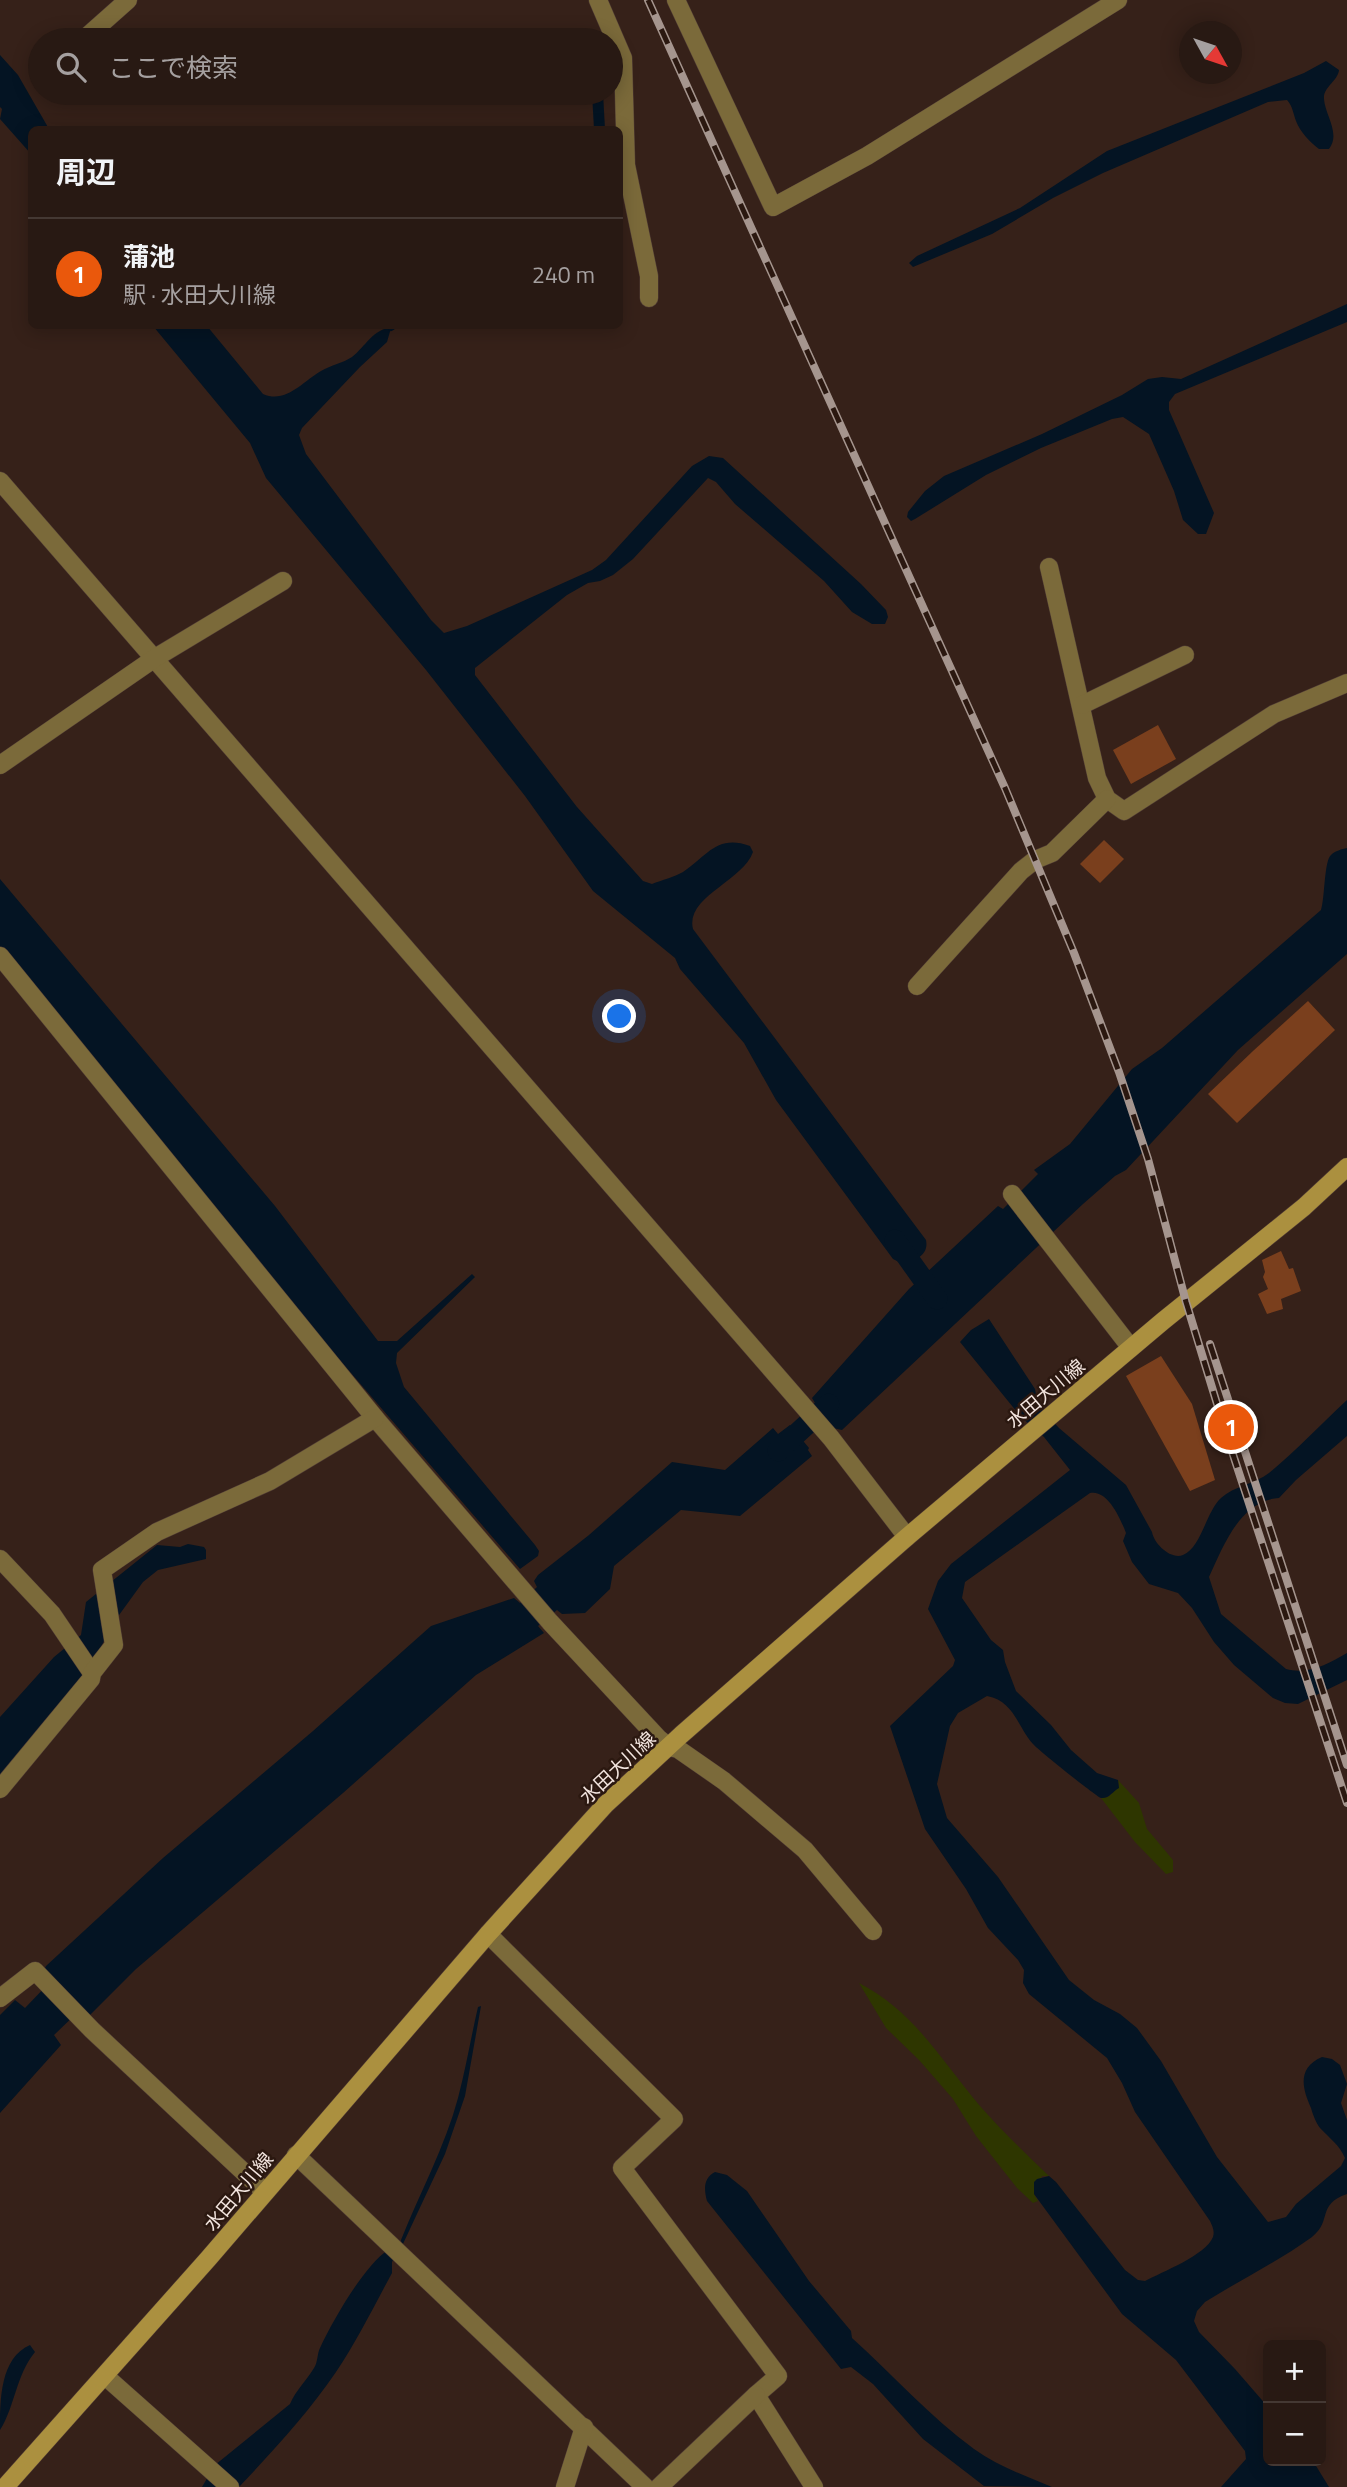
<!DOCTYPE html>
<html lang="ja">
<meta charset="utf-8">
<style>
:root{--surface:#281913;--page:#30221c;--text:#f1f3f6;--muted:#a5a0a0;--line:#443833;--accent:#ea580c}
body{margin:0;font-family:"Titillium Web","Noto Sans JP",sans-serif;background:var(--page);color:var(--text)}
.controls{position:absolute;right:21px;bottom:21px;display:grid;overflow:hidden;border-radius:10px;box-shadow:0 4px 18px #0003}
.controls button{width:63px;height:63px;display:grid;place-items:center;padding:0;border:0;border-bottom:2px solid var(--line);background:var(--surface);color:var(--text);font:35px sans-serif}
.compass{position:absolute;left:1179px;top:21px;width:63px;height:63px;border-radius:50%;background:var(--surface);box-shadow:0 4px 18px #0003;rotate:130deg}
.you{position:absolute;left:620px;top:1017px;width:24px;height:24px;margin:-18px;border:5px solid #fff;border-radius:50%;background:#1a73e8;box-shadow:0 0 0 10px #1a73e833}
.badge{display:grid;place-items:center;width:46px;height:46px;border-radius:50%;background:var(--accent);color:#fff;font-size:23px;font-weight:700}
.pin{position:absolute;translate:-50% -50%;border:4px solid #fff;box-shadow:0 2px 7px #0006}
.list{margin:0;padding:0;list-style:none}
h2{display:flex;justify-content:space-between;align-items:center;height:91px;margin:0;padding:0 28px;font-size:30px}
h2 small{font-size:23px;font-weight:400;color:var(--muted)}
.list li{display:grid;grid-template-columns:46px 1fr auto;gap:21px;align-items:center;box-sizing:border-box;height:112px;padding:0 28px;border-top:2px solid var(--line)}
.list b{display:block;font-size:26px;white-space:nowrap}
.list p{margin:0;font-size:23px;white-space:nowrap;color:var(--muted)}
.list em{font-size:23px;font-style:normal;color:var(--muted)}
.icon{flex:none;width:38px;height:38px;fill:none;stroke:currentColor;stroke-width:2;stroke-linecap:round;stroke-linejoin:round}
.map{position:relative;flex:none;width:1347px;height:2487px;overflow:hidden}
.search{position:absolute;background:var(--surface);box-shadow:0 4px 18px #0003;left:28px;top:28px;width:595px;height:77px;display:flex;align-items:center;gap:18px;box-sizing:border-box;padding:0 24px;border-radius:38px;color:var(--muted);font-size:26px}
.panel{position:absolute;background:var(--surface);box-shadow:0 4px 18px #0003;left:28px;top:126px;width:595px;height:203px;border-radius:10px}
.map>svg:first-child{display:block}
.green{fill:#2e3600}
.water{fill:#041423}
.lines{fill:none;stroke-linecap:round;stroke-linejoin:round}
.stream{stroke:#041423;stroke-width:6}
.canal{stroke:#041423;stroke-width:21}
.building{fill:#7a3f1d}
.minor-casing{stroke:#503c35;stroke-width:19}
.secondary-casing{stroke:#503c35;stroke-width:19}
.minor{stroke:#7b6a3a;stroke-width:18}
.secondary{stroke:#ab903f;stroke-width:18}
.rail-casing{stroke:#a5958e;stroke-width:8}
.rail{stroke:#2b1810;stroke-width:5;stroke-dasharray:16;stroke-linecap:butt}
.labels{text-anchor:middle;dominant-baseline:central;stroke-width:5;stroke-linejoin:round;paint-order:stroke}
.street-label{font-size:19px;fill:#f3e5df;stroke:#2b1810}
</style>
<div class="map">
<svg width="1347" height="2487" viewBox="0 0 1347 2487">
<rect width="100%" height="100%" fill="#362119"/>
<g class="green">
<path d="M 1118,1780 L 1139,1803 L 1147,1829 L 1173,1860 L 1173,1872 L 1166,1874 L 1135,1842 L 1101,1798 L 1108,1797 L 1119,1786 Z"/>
<path d="M 859,1983 C 914,2011 941,2060 980,2106 C 1002,2131 1025,2153 1049,2176 L 1042,2176 L 1034,2194 L 1038,2201 L 1033,2203 L 1017,2188 L 976,2136 L 953,2099 L 919,2060 L 886,2028 Z"/>
</g>
<g class="water">
<path d="M 0,55 L 18,75 L 49,129 L 32,130 L 31,154 L 0,119 L 2,109 L 0,107 Z"/>
<path d="M 1326,61 L 1339,70 C 1338,81 1323,87 1324,99 C 1325,115 1341,134 1329,149 L 1319,149 C 1310,142 1300,132 1296,121 C 1293,113 1293,107 1287,100 L 1268,102 L 1103,173 L 1053,198 L 992,234 L 913,267 L 909,263 L 917,256 L 1020,208 L 1107,151 L 1304,73 Z"/>
<path d="M 592,93 L 603,93 L 605,129 L 594,129 Z"/>
<path d="M 1347,304 L 1347,322 L 1175,394 L 1169,402 L 1169,410 L 1214,513 L 1206,534 L 1198,534 L 1183,520 L 1174,491 L 1149,434 L 1123,417 L 1112,419 L 1041,448 L 986,475 L 915,519 L 911,521 L 907,517 L 908,512 L 925,491 L 944,476 L 1042,434 L 1122,395 L 1148,379 L 1162,377 L 1181,379 Z"/>
<path d="M 153,326 L 207,326 L 263,394 C 286,404 302,382 321,371 C 331,365 343,363 352,357 C 365,347 374,328 391,328 L 387,342 L 360,367 L 302,428 L 299,435 L 306,454 L 431,620 L 444,633 L 467,626 L 592,570 L 606,560 L 692,466 L 709,456 L 723,458 L 861,584 L 886,610 L 888,617 L 885,624 L 872,624 L 852,612 L 824,581 L 735,504 L 716,482 L 708,478 L 633,559 L 613,575 L 600,581 L 588,583 L 567,595 L 475,668 L 475,675 L 577,807 L 643,881 L 652,884 C 662,880 674,877 683,872 C 707,856 717,834 750,846 L 753,852 C 743,881 685,897 693,929 L 926,1240 C 929,1255 916,1260 903,1264 L 893,1259 L 776,1100 L 744,1043 L 680,969 L 675,958 L 593,891 L 525,796 L 426,670 L 266,478 L 250,443 Z"/>
<path d="M 1347,848 L 1347,954 L 1238,1050 L 1126,1170 L 1115,1176 L 1083,1204 L 842,1430 L 833,1428 L 811,1409 L 815,1403 L 812,1398 L 909,1289 L 998,1206 L 1003,1209 L 1038,1174 L 1034,1170 L 1070,1144 L 1132,1069 L 1162,1048 L 1321,910 C 1325,898 1324,861 1331,855 C 1335,851 1342,849 1347,848 Z"/>
<path d="M 0,879 L 275,1206 L 378,1341 L 397,1341 L 472,1274 L 475,1277 L 397,1353 L 396,1363 L 404,1387 L 535,1545 L 539,1551 L 538,1556 L 520,1569 L 301,1315 L 0,951 Z"/>
<path d="M 989,1319 L 1035,1389 L 1038,1405 L 1059,1428 L 1126,1485 L 1152,1532 C 1154,1544 1171,1560 1183,1555 C 1201,1548 1206,1512 1221,1498 C 1234,1486 1255,1484 1269,1473 C 1296,1451 1321,1424 1347,1400 L 1347,1436 L 1296,1480 L 1279,1498 C 1240,1500 1223,1547 1209,1577 L 1221,1614 L 1286,1669 C 1308,1675 1328,1664 1347,1653 L 1347,1680 L 1298,1704 L 1285,1703 L 1273,1698 L 1234,1665 L 1214,1642 L 1192,1608 L 1178,1593 L 1149,1584 L 1132,1562 L 1123,1541 L 1126,1533 C 1121,1520 1108,1489 1090,1493 L 965,1582 L 962,1598 L 991,1640 L 1003,1650 L 1005,1662 L 1016,1691 L 1051,1725 L 1071,1750 L 1097,1773 L 1118,1780 L 1119,1788 C 1113,1791 1109,1799 1101,1798 C 1097,1797 1038,1750 1033,1744 C 1017,1726 1014,1701 987,1696 L 958,1713 L 950,1726 L 937,1784 L 947,1818 L 998,1877 L 1069,1980 L 1094,2000 L 1120,2014 L 1137,2028 L 1161,2061 L 1217,2157 L 1268,2222 L 1286,2217 L 1296,2204 L 1341,2166 L 1345,2158 C 1339,2144 1330,2139 1320,2128 C 1316,2123 1313,2115 1311,2108 C 1302,2088 1297,2068 1322,2057 L 1332,2059 L 1340,2065 L 1347,2084 L 1341,2103 L 1347,2120 L 1347,2194 C 1316,2205 1333,2220 1312,2237 C 1279,2261 1240,2280 1205,2302 L 1197,2311 L 1194,2321 L 1199,2332 L 1235,2369 L 1268,2407 L 1268,2461 L 1313,2461 L 1329,2487 L 1221,2487 L 1246,2459 L 1245,2451 L 1176,2360 L 1122,2314 L 1034,2194 L 1034,2182 L 1037,2179 L 1049,2176 L 1056,2182 L 1125,2270 L 1138,2280 L 1145,2281 C 1162,2272 1206,2255 1213,2237 C 1215,2230 1212,2226 1210,2221 L 1135,2112 L 1122,2083 L 1107,2058 L 1029,1994 L 1023,1983 L 1024,1970 L 1018,1960 L 988,1928 L 966,1889 L 925,1829 L 890,1726 L 953,1666 L 955,1660 L 928,1609 L 938,1581 L 951,1564 L 1070,1470 L 1044,1437 L 1021,1417 L 960,1342 L 971,1330 Z"/>
<path d="M 790,1425 L 809,1448 L 808,1450 L 812,1456 L 740,1516 L 681,1510 L 614,1566 L 610,1589 L 585,1613 L 562,1614 L 557,1610 L 538,1626 L 544,1633 L 476,1675 L 343,1793 L 136,1969 L 89,2016 L 79,2011 L 54,2035 L 61,2045 L 0,2113 L 0,2015 L 15,2000 L 25,2008 L 50,1982 L 42,1974 L 46,1966 L 163,1858 L 313,1731 L 431,1626 L 514,1598 L 520,1603 L 537,1587 L 534,1581 L 538,1575 L 589,1535 L 672,1462 L 725,1470 L 773,1428 L 778,1434 Z"/>
<path d="M 188,1544 L 204,1547 L 206,1550 L 206,1559 L 158,1570 L 143,1582 L 114,1622 L 94,1660 L 63,1701 L 0,1776 L 0,1717 L 54,1657 L 81,1635 L 86,1602 L 157,1545 L 180,1547 Z"/>
<path d="M 481,2006 L 465,2096 L 445,2154 L 402,2246 L 401,2240 C 420,2192 445,2147 458,2098 C 466,2068 471,2037 478,2007 Z"/>
<path d="M 715,2172 L 727,2175 L 747,2191 L 809,2281 L 851,2331 L 852,2338 C 892,2374 930,2417 974,2449 C 998,2466 1025,2476 1052,2487 L 984,2486 L 923,2439 L 873,2384 L 851,2367 L 841,2369 L 707,2201 C 704,2190 703,2178 715,2172 Z"/>
<path d="M 388,2250 L 395,2256 L 392,2262 L 392,2273 C 374,2306 357,2341 336,2372 C 308,2413 274,2450 239,2487 L 202,2487 L 215,2465 L 290,2404 C 296,2390 306,2381 314,2368 C 318,2362 317,2354 320,2348 C 333,2320 364,2266 388,2250 Z"/>
<path d="M 30,2345 L 35,2352 C 16,2375 15,2406 0,2430 C 0,2400 0,2358 30,2345 Z"/>
</g>
<g class="lines">
<path class="stream" d="M 391,328 L 394,326"/>
<g class="canal">
<path d="M 895,1240 L 937,1299"/>
<path d="M 778,1451 L 829,1404"/>
</g>
</g>
<g class="building">
<path d="M 1158,725 L 1176,759 L 1131,784 L 1113,750 Z"/>
<path d="M 1104,840 L 1124,859 L 1100,883 L 1080,864 Z"/>
<path d="M 1308,1001 L 1335,1030 L 1237,1123 L 1208,1094 L 1253,1051 Z"/>
<path d="M 1281,1251 L 1289,1269 L 1293,1268 L 1301,1291 L 1281,1299 L 1283,1309 L 1267,1314 L 1258,1294 L 1268,1289 L 1263,1277 L 1265,1272 L 1262,1260 Z"/>
<path d="M 1161,1356 L 1192,1404 L 1215,1480 L 1190,1491 L 1126,1376 Z"/>
</g>
<g class="lines">
<g class="minor-casing">
<g id="minor">
<path d="M 598,0 L 623,58 L 626,165 L 649,276 L 649,298"/>
<path d="M 676,0 L 773,207 L 867,156 L 1118,0"/>
<path d="M 83,40 L 128,0"/>
<path d="M 0,481 L 831,1438 L 907,1537"/>
<path d="M 1049,567 L 1097,778 L 1107,799 L 1124,811 L 1274,714 L 1347,683"/>
<path d="M 1082,705 L 1185,655"/>
<path d="M 0,765 L 155,658 L 283,581"/>
<path d="M 0,956 L 375,1418 L 550,1622 L 658,1738 L 669,1747 L 678,1749 L 724,1781 L 805,1850 L 873,1931"/>
<path d="M 917,986 L 1021,871 L 1035,860 L 1052,853 L 1107,799"/>
<path d="M 1012,1194 L 1131,1348"/>
<path d="M 0,1559 L 52,1614 L 92,1673"/>
<path d="M 0,1789 L 91,1679 L 92,1673 L 114,1645 L 102,1570 L 157,1532 L 270,1481 L 375,1418"/>
<path d="M 488,1934 L 674,2119 L 622,2168 L 778,2376 L 756,2395 L 814,2487"/>
<path d="M 0,1998 L 35,1971 L 92,2030 L 265,2192"/>
<path d="M 296,2155 L 645,2487"/>
<path d="M 105,2376 L 230,2487"/>
<path d="M 565,2487 L 584,2427"/>
<path d="M 659,2487 L 756,2395"/>
</g>
</g>
<g class="secondary-casing">
<path id="secondary" d="M 5,2487 L 208,2259 L 488,1934 L 605,1805 L 681,1735 L 907,1537 L 1163,1321 L 1304,1207 L 1347,1167"/>
</g>
<use href="#minor" class="minor"/>
<use href="#secondary" class="secondary"/>
<g class="rail-casing">
<g id="rail">
<path d="M 648,0 L 1005,788 L 1074,953 L 1119,1072 L 1148,1159 L 1186,1302 L 1225,1430 L 1347,1803"/>
<path d="M 1210,1344 L 1347,1765"/>
</g>
</g>
<use href="#rail" class="rail"/>
</g>
<g class="labels">
<g class="street-label">
<text transform="translate(1045 1393) rotate(-40)">水田大川線</text>
<text transform="translate(617 1767) rotate(-43)">水田大川線</text>
<text transform="translate(238 2191) rotate(-50)">水田大川線</text>
</g>
</g>
</svg>
<div class="controls">
<button>+</button>
<button>−</button>
</div>
<svg class="compass" viewBox="-18 -18 36 36"><path d="M0-13l5 13h-10z" fill="#e53935"/><path d="M0 13l5-13h-10z" fill="#a5a0a0"/></svg>
<div class="you"></div>
<div class="pin badge" style="left:1231px;top:1427px">1</div>
<div class="search"><svg class="icon" aria-label="search" viewBox="0 0 24 24"><circle cx="10" cy="10" r="6"/><path d="M15 15l6 6"/></svg>ここで検索</div>
<section class="panel">
<h2>周辺<small></small></h2>
<ul class="list">
<li><span class="badge">1</span><div><b>蒲池</b><p>駅 · 水田大川線</p></div><em>240 m</em></li>
</ul>
</section>
</div>
